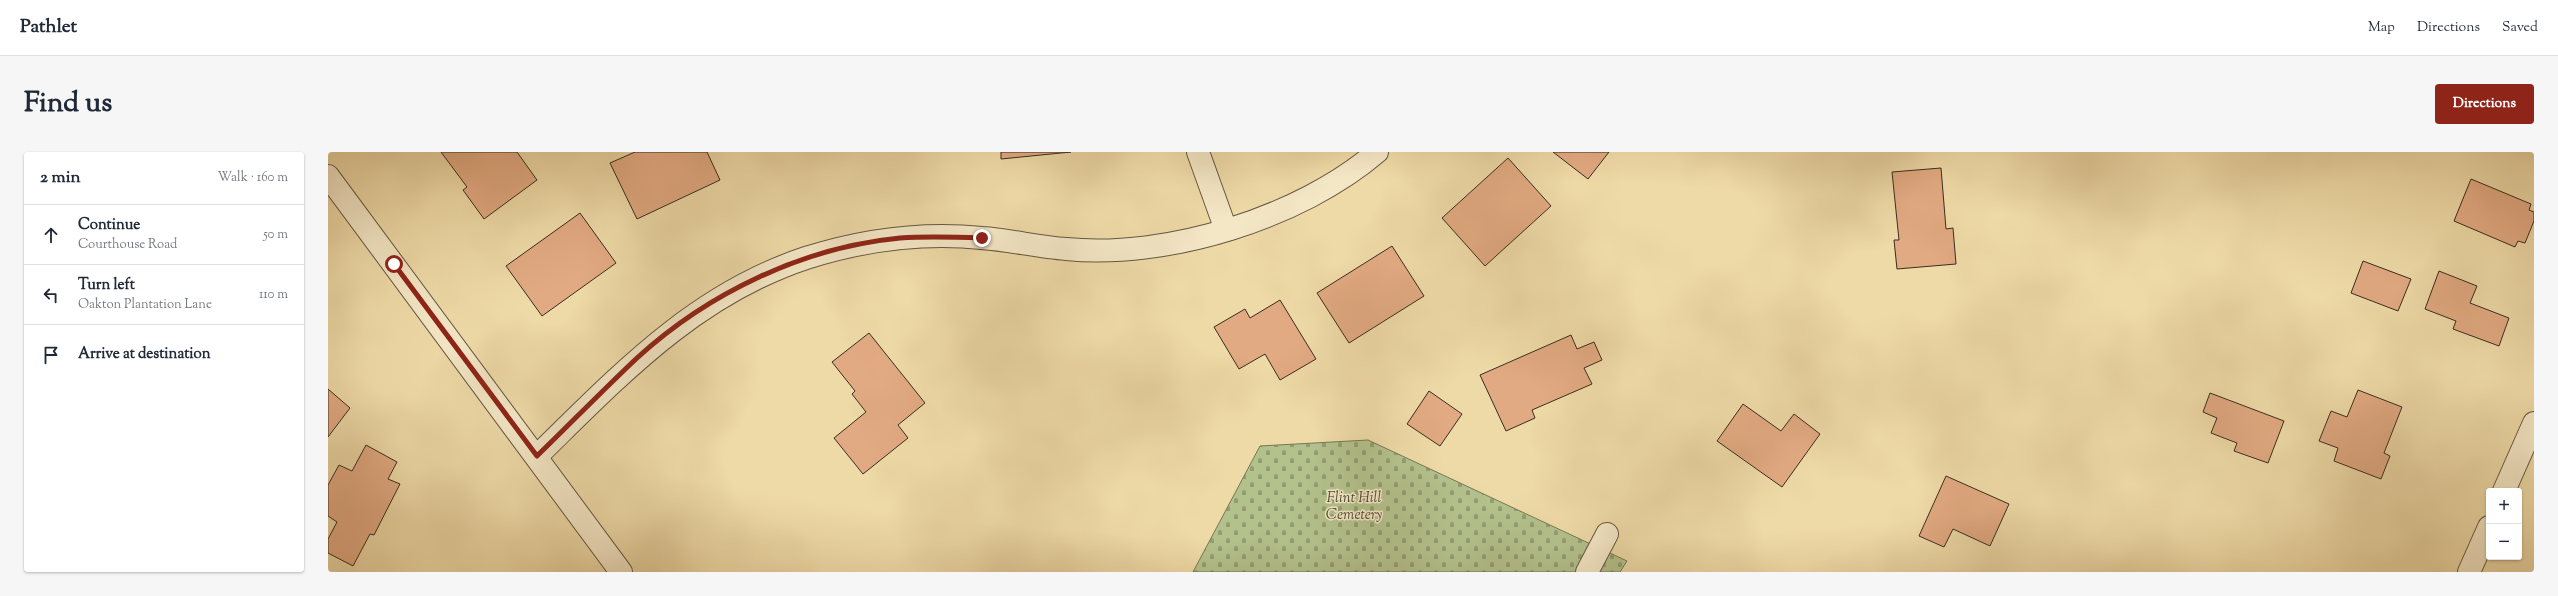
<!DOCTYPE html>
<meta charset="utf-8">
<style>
:root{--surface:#fff;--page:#f6f6f7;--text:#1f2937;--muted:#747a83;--line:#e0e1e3;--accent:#8f2418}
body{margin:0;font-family:"Sorts Mill Goudy",serif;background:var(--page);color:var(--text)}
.controls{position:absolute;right:12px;bottom:12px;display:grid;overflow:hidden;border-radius:4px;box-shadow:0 1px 3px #0004}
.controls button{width:36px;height:36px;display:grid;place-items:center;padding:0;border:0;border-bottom:1px solid var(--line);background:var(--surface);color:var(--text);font:20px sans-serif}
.stop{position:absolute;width:12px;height:12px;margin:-9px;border:3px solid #8f2418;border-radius:50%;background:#fff}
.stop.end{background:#8f2418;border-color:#fff;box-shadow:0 1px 4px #0008}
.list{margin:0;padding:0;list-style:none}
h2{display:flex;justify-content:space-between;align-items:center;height:52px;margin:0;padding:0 16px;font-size:17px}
h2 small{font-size:13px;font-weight:400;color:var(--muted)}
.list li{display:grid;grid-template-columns:26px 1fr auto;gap:12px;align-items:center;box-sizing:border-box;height:60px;padding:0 16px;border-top:1px solid var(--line)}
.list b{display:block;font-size:15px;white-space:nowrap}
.list p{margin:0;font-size:13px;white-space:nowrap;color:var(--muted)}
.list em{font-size:13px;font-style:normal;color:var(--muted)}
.icon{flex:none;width:22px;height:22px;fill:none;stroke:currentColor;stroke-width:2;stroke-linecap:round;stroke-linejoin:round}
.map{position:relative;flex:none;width:2206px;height:420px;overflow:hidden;border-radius:4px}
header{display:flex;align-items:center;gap:24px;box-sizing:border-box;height:56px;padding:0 20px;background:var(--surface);border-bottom:1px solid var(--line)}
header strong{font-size:19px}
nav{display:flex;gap:22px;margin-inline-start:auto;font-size:14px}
.intro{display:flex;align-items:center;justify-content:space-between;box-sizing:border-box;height:96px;padding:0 24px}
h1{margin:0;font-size:28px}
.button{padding:10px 18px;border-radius:4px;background:var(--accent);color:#fff;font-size:14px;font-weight:700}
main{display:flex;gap:24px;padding:0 24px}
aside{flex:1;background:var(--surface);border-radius:4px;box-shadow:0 1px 3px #0004}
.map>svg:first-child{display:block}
.cemetery{fill:url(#cemetery-stones);stroke:#767756}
.building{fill:#e2aa82;stroke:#392d21}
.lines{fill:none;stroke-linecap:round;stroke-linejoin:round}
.minor-casing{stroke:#665842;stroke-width:24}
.minor{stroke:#f4e7c6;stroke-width:22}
.route{stroke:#8f2418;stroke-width:5}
.labels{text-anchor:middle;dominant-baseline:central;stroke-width:3;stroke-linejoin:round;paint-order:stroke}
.park-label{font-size:15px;font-style:italic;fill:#514b36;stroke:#f4e7c6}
</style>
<header>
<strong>Pathlet</strong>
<nav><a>Map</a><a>Directions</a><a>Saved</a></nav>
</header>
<div class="intro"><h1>Find us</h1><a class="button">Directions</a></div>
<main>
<aside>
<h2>2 min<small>Walk · 160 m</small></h2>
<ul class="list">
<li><svg class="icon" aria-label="ahead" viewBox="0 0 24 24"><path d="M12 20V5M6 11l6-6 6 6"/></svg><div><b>Continue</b><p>Courthouse Road</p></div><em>50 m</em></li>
<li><svg class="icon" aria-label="left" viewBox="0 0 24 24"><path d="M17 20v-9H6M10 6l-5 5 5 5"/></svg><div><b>Turn left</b><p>Oakton Plantation Lane</p></div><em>110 m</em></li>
<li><svg class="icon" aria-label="arrive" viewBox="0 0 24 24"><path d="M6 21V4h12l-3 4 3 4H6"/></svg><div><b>Arrive at destination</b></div></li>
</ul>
</aside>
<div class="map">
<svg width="2206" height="420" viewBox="0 0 2206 420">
<defs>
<pattern id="cemetery-stones" width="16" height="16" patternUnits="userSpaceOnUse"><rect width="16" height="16" fill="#b3c18c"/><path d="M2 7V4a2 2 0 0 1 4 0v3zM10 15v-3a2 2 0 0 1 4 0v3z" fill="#939d72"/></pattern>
</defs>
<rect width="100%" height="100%" fill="#eedaa7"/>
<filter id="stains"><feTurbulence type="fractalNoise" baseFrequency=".005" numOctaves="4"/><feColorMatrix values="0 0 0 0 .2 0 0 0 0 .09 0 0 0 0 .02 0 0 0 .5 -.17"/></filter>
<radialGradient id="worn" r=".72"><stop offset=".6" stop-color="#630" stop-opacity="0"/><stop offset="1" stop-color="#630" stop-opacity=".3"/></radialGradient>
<path class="cemetery" d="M 1040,288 L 1299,409 L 1292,420 L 865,420 L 932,294 Z"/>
<g class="building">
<path d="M 113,0 L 189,0 L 209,28 L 156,67 L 135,38 L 139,35 Z"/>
<path d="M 307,0 L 379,0 L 392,28 L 309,67 L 282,11 Z"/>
<path d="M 673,0 L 743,0 L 673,7 Z"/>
<path d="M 1225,0 L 1281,0 L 1260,27 Z"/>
<path d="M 1180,6 L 1223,54 L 1157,114 L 1114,66 Z"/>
<path d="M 1613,16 L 1618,77 L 1625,76 L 1628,112 L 1569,117 L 1566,88 L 1571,88 L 1564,20 Z"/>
<path d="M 2143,27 L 2203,52 L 2201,58 L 2206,60 L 2206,69 L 2197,91 L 2190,89 L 2187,95 L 2126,69 Z"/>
<path d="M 252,61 L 288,111 L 214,164 L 178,114 Z"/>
<path d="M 1064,94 L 1096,144 L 1021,191 L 989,141 Z"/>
<path d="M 2035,109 L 2083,127 L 2070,159 L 2023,141 Z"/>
<path d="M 2111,119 L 2149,134 L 2142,151 L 2181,166 L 2171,194 L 2125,177 L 2128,169 L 2097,157 Z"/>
<path d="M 952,148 L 988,207 L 952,228 L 937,202 L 911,217 L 886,175 L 917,157 L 922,166 Z"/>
<path d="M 541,181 L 597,251 L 570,273 L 580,286 L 535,322 L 506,286 L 538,260 L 524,242 L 527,239 L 504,210 Z"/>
<path d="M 1243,183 L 1249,197 L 1266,190 L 1274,208 L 1256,216 L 1264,232 L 1204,258 L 1207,266 L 1178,279 L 1152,223 Z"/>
<path d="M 0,237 L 22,256 L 0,285 Z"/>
<path d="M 2030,238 L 2074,255 L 2056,301 L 2062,304 L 2053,327 L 2006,309 L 2010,296 L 1991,289 L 2003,259 L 2019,265 Z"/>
<path d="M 1101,239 L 1134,262 L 1112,294 L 1079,272 Z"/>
<path d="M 1882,241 L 1956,269 L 1940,311 L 1906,299 L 1909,291 L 1883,281 L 1889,266 L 1875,260 Z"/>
<path d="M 1415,252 L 1453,279 L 1466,262 L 1492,282 L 1454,335 L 1389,289 Z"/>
<path d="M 38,293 L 69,310 L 60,327 L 72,332 L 46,383 L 42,382 L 25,414 L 0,401 L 0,387 L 9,370 L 0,364 L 0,333 L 11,313 L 24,319 Z"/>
<path d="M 1618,324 L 1681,352 L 1662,394 L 1625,377 L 1616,395 L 1591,384 Z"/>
</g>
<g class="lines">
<g class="minor-casing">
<g id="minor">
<path d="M 870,0 L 898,78"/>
<path d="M 0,24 L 293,420"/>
<path d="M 209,304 C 291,224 366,143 478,106 C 535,88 595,80 654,86 C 682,88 710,95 738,97 C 839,107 972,66 1049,0"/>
<path d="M 2176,339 L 2206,271"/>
<path d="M 1259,420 L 1279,382"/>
<path d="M 2141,420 L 2161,375"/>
</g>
</g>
<use href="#minor" class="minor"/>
</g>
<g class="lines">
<path class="route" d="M 66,112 L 209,304 C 242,272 275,238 309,206 C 380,141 476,95 572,86 C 600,84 627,85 654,86"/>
</g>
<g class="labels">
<g class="park-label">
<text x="1026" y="346">Flint Hill<tspan x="1026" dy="17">Cemetery</tspan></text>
</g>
</g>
<rect width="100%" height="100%" filter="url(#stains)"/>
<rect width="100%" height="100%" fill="url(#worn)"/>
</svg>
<div class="controls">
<button>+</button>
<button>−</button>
</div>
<div class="stop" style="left:66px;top:112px"></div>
<div class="stop end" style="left:654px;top:86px"></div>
</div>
</main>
